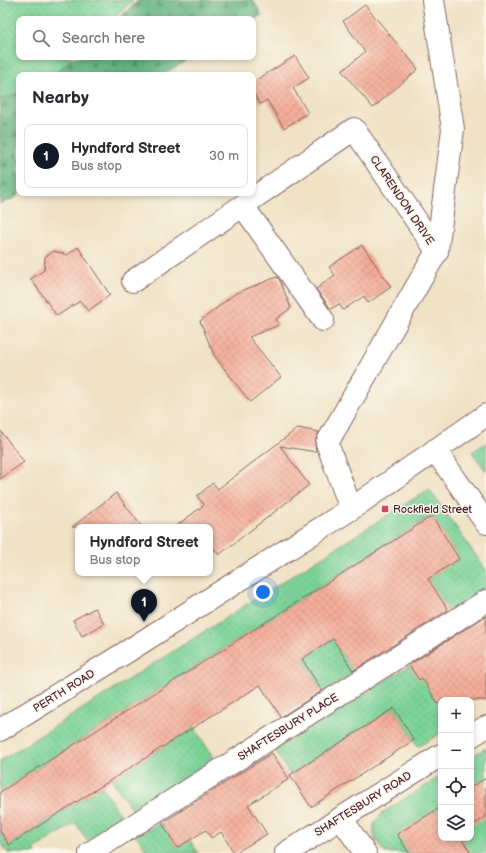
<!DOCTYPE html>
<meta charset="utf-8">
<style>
:root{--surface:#fff;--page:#f7f7f7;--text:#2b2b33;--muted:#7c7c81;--line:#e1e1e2;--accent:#111827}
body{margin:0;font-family:"Balsamiq Sans",sans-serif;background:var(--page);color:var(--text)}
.controls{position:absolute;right:12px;bottom:12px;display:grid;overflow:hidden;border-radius:8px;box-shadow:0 2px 6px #0003}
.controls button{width:36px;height:36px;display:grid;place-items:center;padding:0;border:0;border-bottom:1px solid var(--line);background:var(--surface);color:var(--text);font:20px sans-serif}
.you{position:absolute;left:263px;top:592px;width:14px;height:14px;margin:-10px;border:3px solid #fff;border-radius:50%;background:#1a73e8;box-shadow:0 0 0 6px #1a73e833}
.badge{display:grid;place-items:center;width:26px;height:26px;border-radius:50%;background:var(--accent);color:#fff;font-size:13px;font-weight:700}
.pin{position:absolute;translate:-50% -33px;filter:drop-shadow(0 1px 2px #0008)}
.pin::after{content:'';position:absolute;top:21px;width:14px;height:12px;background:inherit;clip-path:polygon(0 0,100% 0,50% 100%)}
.popup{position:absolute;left:75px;top:524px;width:138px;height:52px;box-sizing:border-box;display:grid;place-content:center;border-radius:8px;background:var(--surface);filter:drop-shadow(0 1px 3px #0005);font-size:13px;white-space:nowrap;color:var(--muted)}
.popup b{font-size:15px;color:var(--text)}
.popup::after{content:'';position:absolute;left:50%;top:100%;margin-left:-8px;border:8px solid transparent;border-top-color:var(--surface)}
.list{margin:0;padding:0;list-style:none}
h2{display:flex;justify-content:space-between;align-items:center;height:52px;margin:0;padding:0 16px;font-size:17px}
h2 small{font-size:13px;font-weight:400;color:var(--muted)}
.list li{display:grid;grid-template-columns:26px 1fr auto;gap:12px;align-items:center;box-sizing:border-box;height:64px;margin:0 8px 8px;padding:0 8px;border:1px solid var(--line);border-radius:8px}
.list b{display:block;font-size:15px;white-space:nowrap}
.list p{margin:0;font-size:13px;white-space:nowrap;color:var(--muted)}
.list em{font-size:13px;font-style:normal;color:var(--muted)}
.icon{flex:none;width:22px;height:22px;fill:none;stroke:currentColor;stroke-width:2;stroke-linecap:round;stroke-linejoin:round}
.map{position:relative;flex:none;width:486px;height:853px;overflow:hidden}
.search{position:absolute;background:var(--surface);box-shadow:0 2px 6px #0003;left:16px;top:16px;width:240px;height:44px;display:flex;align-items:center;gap:10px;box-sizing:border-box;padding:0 14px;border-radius:8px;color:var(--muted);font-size:15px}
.panel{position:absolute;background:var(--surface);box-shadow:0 2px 6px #0003;left:16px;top:72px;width:240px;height:124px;border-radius:8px}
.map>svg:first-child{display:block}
.forest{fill:url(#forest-firs);stroke:#566a56}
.garden{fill:url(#garden-dots);stroke:#627861}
.building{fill:url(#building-cross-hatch)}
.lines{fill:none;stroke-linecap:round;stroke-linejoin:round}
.minor-casing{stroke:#846361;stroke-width:24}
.minor{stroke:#fff;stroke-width:22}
.poi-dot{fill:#d1495b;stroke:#fbf7ec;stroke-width:1.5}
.labels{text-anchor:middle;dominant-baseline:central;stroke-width:3;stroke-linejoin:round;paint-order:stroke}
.street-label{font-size:11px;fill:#4a1f2b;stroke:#fbf7ec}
.poi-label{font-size:11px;fill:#4a1f2b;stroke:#fbf7ec;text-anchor:start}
</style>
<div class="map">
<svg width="486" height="853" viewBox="0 0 486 853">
<defs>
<pattern id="forest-firs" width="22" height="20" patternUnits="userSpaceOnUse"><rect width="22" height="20" fill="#63b480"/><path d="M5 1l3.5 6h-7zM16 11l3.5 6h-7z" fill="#549269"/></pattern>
<pattern id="garden-dots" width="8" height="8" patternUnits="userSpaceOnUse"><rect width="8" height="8" fill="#7ad297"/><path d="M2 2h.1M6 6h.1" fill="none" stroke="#6bb482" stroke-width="1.8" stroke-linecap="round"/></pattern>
<pattern id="building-cross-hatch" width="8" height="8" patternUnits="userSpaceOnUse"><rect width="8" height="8" fill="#f4ae9a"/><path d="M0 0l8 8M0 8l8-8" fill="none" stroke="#d39585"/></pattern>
</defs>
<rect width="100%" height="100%" fill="#fbf7ec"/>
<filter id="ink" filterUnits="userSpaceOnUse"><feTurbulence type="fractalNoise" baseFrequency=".025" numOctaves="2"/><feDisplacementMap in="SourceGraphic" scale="8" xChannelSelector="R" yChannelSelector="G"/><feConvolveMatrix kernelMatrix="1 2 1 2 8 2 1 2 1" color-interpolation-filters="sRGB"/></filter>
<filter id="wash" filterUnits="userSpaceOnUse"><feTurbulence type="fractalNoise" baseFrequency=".012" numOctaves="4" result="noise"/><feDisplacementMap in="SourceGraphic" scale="16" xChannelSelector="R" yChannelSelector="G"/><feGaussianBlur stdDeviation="0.9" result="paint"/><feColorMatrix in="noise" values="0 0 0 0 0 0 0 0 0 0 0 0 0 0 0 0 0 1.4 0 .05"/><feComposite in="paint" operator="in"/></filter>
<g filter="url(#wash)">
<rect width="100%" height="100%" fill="#f0e2c5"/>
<g class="forest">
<path d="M 139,0 L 253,0 L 262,15 L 253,20 L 253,19 L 118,19 Z"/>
<path d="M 75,57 L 192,57 L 162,75 L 54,75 Z"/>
<path d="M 19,91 L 19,193 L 15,198 L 0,204 L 0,98 Z"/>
</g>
<g class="garden">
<path d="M 0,0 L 133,0 L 113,19 L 19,19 L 19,57 L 73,57 L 54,75 L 19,75 L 19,92 L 0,100 Z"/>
<path d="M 486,443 L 486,471 L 472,452 Z"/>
<path d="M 429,489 L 486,570 L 486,587 L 448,612 L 428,579 L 459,559 L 431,516 L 0,792 L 0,761 Z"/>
<path d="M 333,639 L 354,672 L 323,693 L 302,659 Z"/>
<path d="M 450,659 L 431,693 L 438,704 L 441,702 L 441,733 L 418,747 L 394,708 L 290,775 L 275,750 L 410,665 Z"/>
<path d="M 194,727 L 215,760 L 133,811 L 112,780 Z"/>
<path d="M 486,748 L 486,853 L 385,853 L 374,836 L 374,824 L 382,813 L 441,776 L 441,838 L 471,838 L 471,757 Z"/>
<path d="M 102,786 L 122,818 L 87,841 L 76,823 L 34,849 L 36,853 L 8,853 L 0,841 L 0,831 L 9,845 Z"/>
<path d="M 162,823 L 177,848 L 190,840 L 198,853 L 140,853 L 146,849 L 136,835 Z"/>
</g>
<g id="blocks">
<g class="building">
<path d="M 365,5 L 418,69 L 373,108 L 342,71 L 365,52 L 343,21 Z"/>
<path d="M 295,56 L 309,78 L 293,88 L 308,113 L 284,128 L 267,100 L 260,104 L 253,92 L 253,82 Z"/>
<path d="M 362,245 L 391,287 L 368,303 L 364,296 L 343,310 L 339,304 L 331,309 L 316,289 L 335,275 L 329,267 Z"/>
<path d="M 78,247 L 110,295 L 88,311 L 80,301 L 57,316 L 31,279 L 44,270 L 45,257 L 54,251 L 67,255 Z"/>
<path d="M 277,277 L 280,281 L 291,308 L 276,319 L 279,325 L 249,337 L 281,377 L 250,402 L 214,355 L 200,321 L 236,293 Z"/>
<path d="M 298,428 L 319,432 L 315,442 L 316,452 L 280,446 L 309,485 L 219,555 L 210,543 L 210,527 L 175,527 L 204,505 L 197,496 L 213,483 L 218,489 Z"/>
<path d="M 0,430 L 24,462 L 0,479 Z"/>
<path d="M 116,493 L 142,527 L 72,527 Z"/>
<path d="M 432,516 L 459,559 L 428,579 L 448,610 L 353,671 L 333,639 L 302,659 L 322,691 L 281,717 L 260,685 L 9,845 L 0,831 L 0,792 Z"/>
<path d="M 95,608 L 104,624 L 82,636 L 73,620 Z"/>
<path d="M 486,616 L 486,700 L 441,700 L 441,702 L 438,704 L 422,678 L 419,680 L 409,665 Z"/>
<path d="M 394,708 L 414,740 L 311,807 L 290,775 Z"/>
<path d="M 272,753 L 289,779 L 248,805 L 267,834 L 235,853 L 234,853 L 221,832 L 211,838 L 206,830 L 177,848 L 162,823 Z"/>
<path d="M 486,778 L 486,817 L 471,826 L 471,787 Z"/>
<path d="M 441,807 L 441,838 L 461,838 L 471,853 L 409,853 L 397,834 Z"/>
</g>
</g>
</g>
<g filter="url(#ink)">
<use href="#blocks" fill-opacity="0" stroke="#846361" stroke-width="1"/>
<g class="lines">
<g class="minor-casing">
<g id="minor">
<path d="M 433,0 L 453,129 L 437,251"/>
<path d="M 243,206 L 323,320"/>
<path d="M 133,281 L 354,129 L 437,251 L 327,443 L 351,509"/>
<path d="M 435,450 L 486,523"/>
<path d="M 0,730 L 128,651 L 351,509 L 486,415"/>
<path d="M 471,736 L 486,727"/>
<path d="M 341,818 L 365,853"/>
<path d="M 90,853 L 486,601"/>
<path d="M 286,853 L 441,755"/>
</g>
</g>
<use href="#minor" class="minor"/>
</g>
</g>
<rect class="poi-dot" x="381" y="505" width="8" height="8" rx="2"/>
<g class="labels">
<g class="street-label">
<text transform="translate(402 200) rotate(56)">CLARENDON DRIVE</text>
<text transform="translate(64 691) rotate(-32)">PERTH ROAD</text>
<text transform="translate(288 727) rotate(-32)">SHAFTESBURY PLACE</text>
<text transform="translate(363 804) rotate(-32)">SHAFTESBURY ROAD</text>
</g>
<g class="poi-label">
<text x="393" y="509">Rockfield Street</text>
</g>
</g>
</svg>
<div class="controls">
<button>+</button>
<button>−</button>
<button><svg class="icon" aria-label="locate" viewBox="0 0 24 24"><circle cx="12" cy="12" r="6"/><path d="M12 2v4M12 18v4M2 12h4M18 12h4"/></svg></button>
<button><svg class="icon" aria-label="layers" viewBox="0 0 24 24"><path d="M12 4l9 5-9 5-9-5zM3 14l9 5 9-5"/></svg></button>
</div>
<div class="you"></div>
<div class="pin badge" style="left:144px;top:622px">1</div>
<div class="popup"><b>Hyndford Street</b>Bus stop</div>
<div class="search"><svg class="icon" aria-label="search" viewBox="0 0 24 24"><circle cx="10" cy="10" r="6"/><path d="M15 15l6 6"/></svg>Search here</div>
<section class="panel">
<h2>Nearby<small></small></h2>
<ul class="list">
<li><span class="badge">1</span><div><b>Hyndford Street</b><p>Bus stop</p></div><em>30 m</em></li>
</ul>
</section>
</div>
